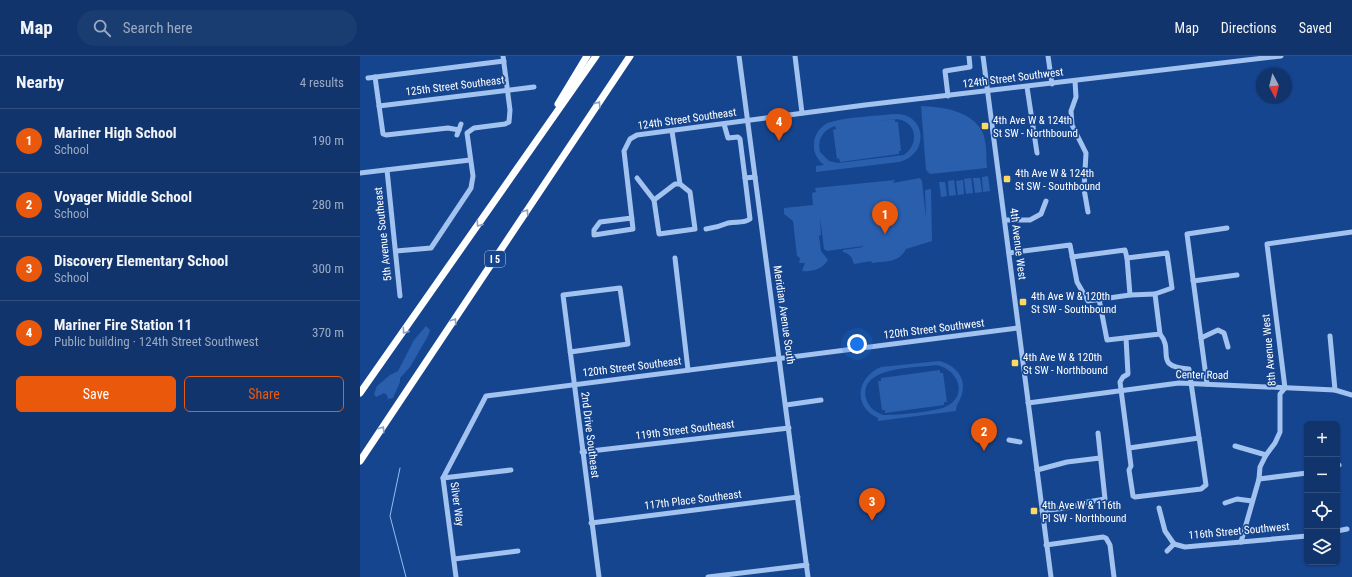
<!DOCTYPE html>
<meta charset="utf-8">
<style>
:root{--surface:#10346b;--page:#193c71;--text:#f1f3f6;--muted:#9caac1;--line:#304f7e;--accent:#ea580c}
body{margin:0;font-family:"Roboto Condensed",sans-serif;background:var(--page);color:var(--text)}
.controls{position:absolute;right:12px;bottom:12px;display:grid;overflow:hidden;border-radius:6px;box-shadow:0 1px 3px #0004}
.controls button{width:36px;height:36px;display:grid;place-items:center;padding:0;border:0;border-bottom:1px solid var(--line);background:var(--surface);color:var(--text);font:20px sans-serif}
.compass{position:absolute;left:896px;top:12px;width:36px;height:36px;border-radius:50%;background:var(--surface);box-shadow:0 1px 3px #0004;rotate:173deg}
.you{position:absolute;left:497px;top:288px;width:14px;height:14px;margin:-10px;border:3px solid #fff;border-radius:50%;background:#1a73e8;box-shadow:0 0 0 6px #1a73e833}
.badge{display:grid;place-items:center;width:26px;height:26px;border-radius:50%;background:var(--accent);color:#fff;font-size:13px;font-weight:700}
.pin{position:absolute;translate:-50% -33px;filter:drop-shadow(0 1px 2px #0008)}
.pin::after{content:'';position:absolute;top:21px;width:14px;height:12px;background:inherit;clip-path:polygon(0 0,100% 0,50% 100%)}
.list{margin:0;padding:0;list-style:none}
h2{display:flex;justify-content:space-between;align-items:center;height:52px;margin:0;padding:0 16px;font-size:17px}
h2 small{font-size:13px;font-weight:400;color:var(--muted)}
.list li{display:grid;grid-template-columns:26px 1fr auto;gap:12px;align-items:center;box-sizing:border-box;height:64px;padding:0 16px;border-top:1px solid var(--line)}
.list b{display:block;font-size:15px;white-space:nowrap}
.list p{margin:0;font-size:13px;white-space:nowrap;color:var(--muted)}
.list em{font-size:13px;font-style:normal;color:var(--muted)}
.actions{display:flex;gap:8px;padding:12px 16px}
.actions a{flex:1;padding:9px 0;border:1px solid var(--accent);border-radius:6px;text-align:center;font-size:14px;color:var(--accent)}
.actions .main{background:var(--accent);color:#fff}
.icon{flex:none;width:22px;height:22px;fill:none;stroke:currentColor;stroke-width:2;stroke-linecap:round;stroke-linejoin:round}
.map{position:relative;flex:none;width:992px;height:521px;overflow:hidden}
header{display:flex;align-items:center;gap:24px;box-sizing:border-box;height:56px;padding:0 20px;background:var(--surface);border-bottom:1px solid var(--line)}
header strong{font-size:19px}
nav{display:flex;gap:22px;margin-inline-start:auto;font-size:14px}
.search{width:280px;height:36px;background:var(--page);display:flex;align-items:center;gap:10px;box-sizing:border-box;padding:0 14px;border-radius:22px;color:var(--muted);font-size:15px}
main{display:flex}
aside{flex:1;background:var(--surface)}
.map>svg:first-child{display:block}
.green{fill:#295fad;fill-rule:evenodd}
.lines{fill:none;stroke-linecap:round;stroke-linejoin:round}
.stream{stroke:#95bcf2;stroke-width:1}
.minor{stroke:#a2c2f0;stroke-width:5}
.highway{stroke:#fff;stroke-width:7}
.oneway{stroke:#8aa2c7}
.poi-dot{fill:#ffd861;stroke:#16458f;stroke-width:1.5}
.labels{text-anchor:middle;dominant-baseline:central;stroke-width:3.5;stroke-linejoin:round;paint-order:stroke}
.shield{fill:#16458f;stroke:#b9c7dd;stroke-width:1}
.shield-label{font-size:10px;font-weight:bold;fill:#fff}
.street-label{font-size:11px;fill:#fff;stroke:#16458f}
.poi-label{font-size:11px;fill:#fff;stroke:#16458f;text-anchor:start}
</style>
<header>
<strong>Map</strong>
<div class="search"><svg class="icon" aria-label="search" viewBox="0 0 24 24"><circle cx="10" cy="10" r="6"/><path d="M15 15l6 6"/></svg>Search here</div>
<nav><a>Map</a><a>Directions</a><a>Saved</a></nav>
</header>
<main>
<aside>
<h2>Nearby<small>4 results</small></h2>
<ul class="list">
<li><span class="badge">1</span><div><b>Mariner High School</b><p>School</p></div><em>190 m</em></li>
<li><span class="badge">2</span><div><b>Voyager Middle School</b><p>School</p></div><em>280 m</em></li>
<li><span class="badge">3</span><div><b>Discovery Elementary School</b><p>School</p></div><em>300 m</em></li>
<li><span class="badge">4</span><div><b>Mariner Fire Station 11</b><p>Public building · 124th Street Southwest</p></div><em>370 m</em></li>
</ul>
<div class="actions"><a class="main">Save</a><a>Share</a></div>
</aside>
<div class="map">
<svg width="992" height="521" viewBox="0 0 992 521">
<rect width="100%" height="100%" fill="#16458f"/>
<g class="green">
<path d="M 561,50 C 582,51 610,54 622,75 C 627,85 626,101 627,112 L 570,118 L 566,114 Z"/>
<path d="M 534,58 C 566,56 571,98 539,106 L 456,116 L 456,110 L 464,109 C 458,104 453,97 454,88 C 454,80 459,72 466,68 C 480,61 517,60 534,58 ZM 534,63 C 556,63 561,87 544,99 L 478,107 L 469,105 L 460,96 C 457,83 463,74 475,70 L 476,73 L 473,74 L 477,103 L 479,102 L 480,106 L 539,98 L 539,95 L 541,95 L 538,66 L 535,66 L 535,63 L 506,67 Z"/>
<path d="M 628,120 L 630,135 L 623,136 L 622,121 Z"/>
<path d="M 560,122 L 562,125 L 566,163 L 565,134 L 571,133 L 572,185 L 546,193 C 539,207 526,205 512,207 L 511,205 L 494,208 C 492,201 490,198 483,196 L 483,194 L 503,191 L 501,175 L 503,190 L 467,195 L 464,193 L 460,161 L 461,179 L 459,180 L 461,195 L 468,204 C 463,213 452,216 442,215 L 445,207 L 439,207 L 440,202 L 437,200 L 433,165 L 424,158 L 424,152 L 453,149 L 452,137 L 456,136 L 455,132 L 535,124 L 533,127 Z"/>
<path d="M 611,122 L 613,137 L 606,138 L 604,123 Z"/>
<path d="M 613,122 L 620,122 L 622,136 L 615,137 Z"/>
<path d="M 594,124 L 596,139 L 589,140 L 588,125 Z"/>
<path d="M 603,124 L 604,138 L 598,139 L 596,125 Z"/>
<path d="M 579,126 L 585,126 L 587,140 L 581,141 Z"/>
<path d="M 66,270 L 70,274 L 68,280 L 50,311 L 40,322 L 40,326 L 33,342 L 28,343 L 27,339 L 24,337 L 16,341 L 14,338 L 17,330 L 30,319 L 38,315 L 54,284 Z"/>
<path d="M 579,305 C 596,309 608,323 601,341 C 599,346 596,349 596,355 L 518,365 L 518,362 C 492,350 497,321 521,311 ZM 576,309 C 599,313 609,341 585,351 C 574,356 537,359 523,359 C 515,356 508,351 506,342 C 499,310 556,312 576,309 Z"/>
<path d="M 580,314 L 580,317 L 583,317 L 587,346 L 584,346 L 584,349 L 525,357 L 525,354 L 522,354 L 518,325 L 521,325 L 521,322 Z"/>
</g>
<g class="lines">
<path class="stream" d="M 40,412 L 30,460 L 46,521"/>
<g class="minor">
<path d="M 379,0 L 448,521"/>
<path d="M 435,0 L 442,57"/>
<path d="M 623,0 L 691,521"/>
<path d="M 688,0 L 692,28"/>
<path d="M 15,21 L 23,78 L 26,79 L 88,72 L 99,74"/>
<path d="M 8,22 L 144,5"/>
<path d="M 715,25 L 716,41 L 711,55 L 712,69 L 726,97 L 724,133 L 728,156"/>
<path d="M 667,31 L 677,97"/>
<path d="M 588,40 L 585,15 L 610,11 L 609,0"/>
<path d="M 19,50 L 174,31"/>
<path d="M 364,68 L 368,82 L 378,81 L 380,83 L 385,122 L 395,121"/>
<path d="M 312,75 L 320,128 L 330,136 L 335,173 L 299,178 L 294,144 L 315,128 L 320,128"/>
<path d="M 97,79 L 101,68"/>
<path d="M 27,114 L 40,240"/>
<path d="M 0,117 L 110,104"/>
<path d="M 277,122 L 294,144"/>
<path d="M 272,162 L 240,166 L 234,174 L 234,179 L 273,173 L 264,95 L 270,83 L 277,79 L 505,49 L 921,0"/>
<path d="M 645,164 L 670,164 L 681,158 L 686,145"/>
<path d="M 346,173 C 354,172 361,170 368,167 C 376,165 383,168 390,163 L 385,122"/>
<path d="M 36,195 L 71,192 L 111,132 L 113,120 L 107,77 L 114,72 L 145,68 L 149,66 L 150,54 L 143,0"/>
<path d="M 649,197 L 710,189 L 717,226 L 728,245 L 770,239 L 767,202 L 807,197 L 812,232 L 795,238 L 800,278 L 747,284 L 739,243"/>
<path d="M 712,201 L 765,194 L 767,202"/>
<path d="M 315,202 L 328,314"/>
<path d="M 833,225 L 877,219"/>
<path d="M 770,239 L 795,238"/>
<path d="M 970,280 L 975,334"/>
<path d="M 766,282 L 768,318 L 763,321 L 760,326 L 771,410 L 769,414 L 773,440 L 775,441 L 841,433 L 846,429 L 829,313 C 792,310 815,296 800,278"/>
<path d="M 841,282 L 858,274 L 864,277 L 868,291"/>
<path d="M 210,296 L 268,288 L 260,232 L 203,239 L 239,521"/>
<path d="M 847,328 L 827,178 L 867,172"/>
<path d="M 668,347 L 819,327 L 975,334 L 992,339"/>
<path d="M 426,349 L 461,344"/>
<path d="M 649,384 L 660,386"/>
<path d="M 875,390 L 906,399"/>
<path d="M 769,392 L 839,382"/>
<path d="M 222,396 L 429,372"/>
<path d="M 977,410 L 979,409"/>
<path d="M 677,414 L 707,406 L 740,402"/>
<path d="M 83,422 L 151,414"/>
<path d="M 899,423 L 947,417"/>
<path d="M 865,447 L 877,443 L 892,445"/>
<path d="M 799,452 L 805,475 L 814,488"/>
<path d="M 682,455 L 713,451 L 722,447 L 745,443 L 738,377"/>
<path d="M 231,467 L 438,441"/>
<path d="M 977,475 L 987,473"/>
<path d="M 881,486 L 899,423 L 900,411 L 906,399 L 915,387 L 920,376 L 920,338 L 925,332 L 907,188 L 992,176"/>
<path d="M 814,488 L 825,491 L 836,490 L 947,480"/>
<path d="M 686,489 L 743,481 L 746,482 L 750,489 L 754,521"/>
<path d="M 807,495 L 814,488"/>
<path d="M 94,503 L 158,495"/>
<path d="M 96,521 L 83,422 L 126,340 L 658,272"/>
<path d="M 348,521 L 447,509"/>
</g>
<g class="highway">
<path d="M 198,48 L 227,0"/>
<path d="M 0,337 L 236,0"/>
<path d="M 0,405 L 270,0"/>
</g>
</g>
<defs><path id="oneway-chevron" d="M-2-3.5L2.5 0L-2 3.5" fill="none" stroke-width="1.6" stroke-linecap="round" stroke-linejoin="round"/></defs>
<g class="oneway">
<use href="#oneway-chevron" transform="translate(238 48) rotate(-56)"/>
<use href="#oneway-chevron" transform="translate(166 156) rotate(-56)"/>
<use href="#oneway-chevron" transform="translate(119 168) rotate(125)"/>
<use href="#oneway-chevron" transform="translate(94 265) rotate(-56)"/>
<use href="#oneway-chevron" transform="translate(45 275) rotate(125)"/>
<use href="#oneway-chevron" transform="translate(22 373) rotate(-56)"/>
</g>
<g class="poi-dot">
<rect x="621" y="66" width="8" height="8" rx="2"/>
<rect x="643" y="119" width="8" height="8" rx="2"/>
<rect x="659" y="242" width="8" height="8" rx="2"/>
<rect x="651" y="303" width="8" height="8" rx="2"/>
<rect x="670" y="451" width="8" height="8" rx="2"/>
</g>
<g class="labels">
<rect class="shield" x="125" y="195" width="20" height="16" rx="3"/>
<g class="shield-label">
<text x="135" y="203">I 5</text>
</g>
<g class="street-label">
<text transform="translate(653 22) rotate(-7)">124th Street Southwest</text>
<text transform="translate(95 30) rotate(-7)">125th Street Southeast</text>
<text transform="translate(327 63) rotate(-8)">124th Street Southeast</text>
<text transform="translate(23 178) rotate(-96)">5th Avenue Southeast</text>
<text transform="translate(658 188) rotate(83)">4th Avenue West</text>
<text transform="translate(424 259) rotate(82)">Meridian Avenue South</text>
<text transform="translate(574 273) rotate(-7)">120th Street Southwest</text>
<text transform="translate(909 294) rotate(-95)">8th Avenue West</text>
<text transform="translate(272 311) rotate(-7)">120th Street Southeast</text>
<text transform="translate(842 319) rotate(1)">Center Road</text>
<text transform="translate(325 374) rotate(-7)">119th Street Southeast</text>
<text transform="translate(230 379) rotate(83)">2nd Drive Southeast</text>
<text transform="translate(333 444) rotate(-7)">117th Place Southeast</text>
<text transform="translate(97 448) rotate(82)">Silver Way</text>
<text transform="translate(879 475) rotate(-5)">116th Street Southwest</text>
</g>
<g class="poi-label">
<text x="633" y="64">4th Ave W &amp; 124th<tspan x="633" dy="13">St SW - Northbound</tspan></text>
<text x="655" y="117">4th Ave W &amp; 124th<tspan x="655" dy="13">St SW - Southbound</tspan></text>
<text x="671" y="240">4th Ave W &amp; 120th<tspan x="671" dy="13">St SW - Southbound</tspan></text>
<text x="663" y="301">4th Ave W &amp; 120th<tspan x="663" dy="13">St SW - Northbound</tspan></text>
<text x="682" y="449">4th Ave W &amp; 116th<tspan x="682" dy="13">Pl SW - Northbound</tspan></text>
</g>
</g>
</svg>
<div class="controls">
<button>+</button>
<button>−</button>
<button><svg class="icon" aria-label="locate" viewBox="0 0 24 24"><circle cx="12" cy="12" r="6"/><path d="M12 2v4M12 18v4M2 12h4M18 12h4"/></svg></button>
<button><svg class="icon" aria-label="layers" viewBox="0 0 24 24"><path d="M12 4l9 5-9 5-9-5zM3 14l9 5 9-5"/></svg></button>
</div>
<svg class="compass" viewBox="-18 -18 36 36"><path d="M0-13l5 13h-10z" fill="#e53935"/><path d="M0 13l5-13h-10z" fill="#9caac1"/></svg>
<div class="you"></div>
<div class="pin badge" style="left:525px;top:178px">1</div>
<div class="pin badge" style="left:624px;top:395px">2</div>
<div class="pin badge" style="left:512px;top:465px">3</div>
<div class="pin badge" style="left:419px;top:85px">4</div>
</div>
</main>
